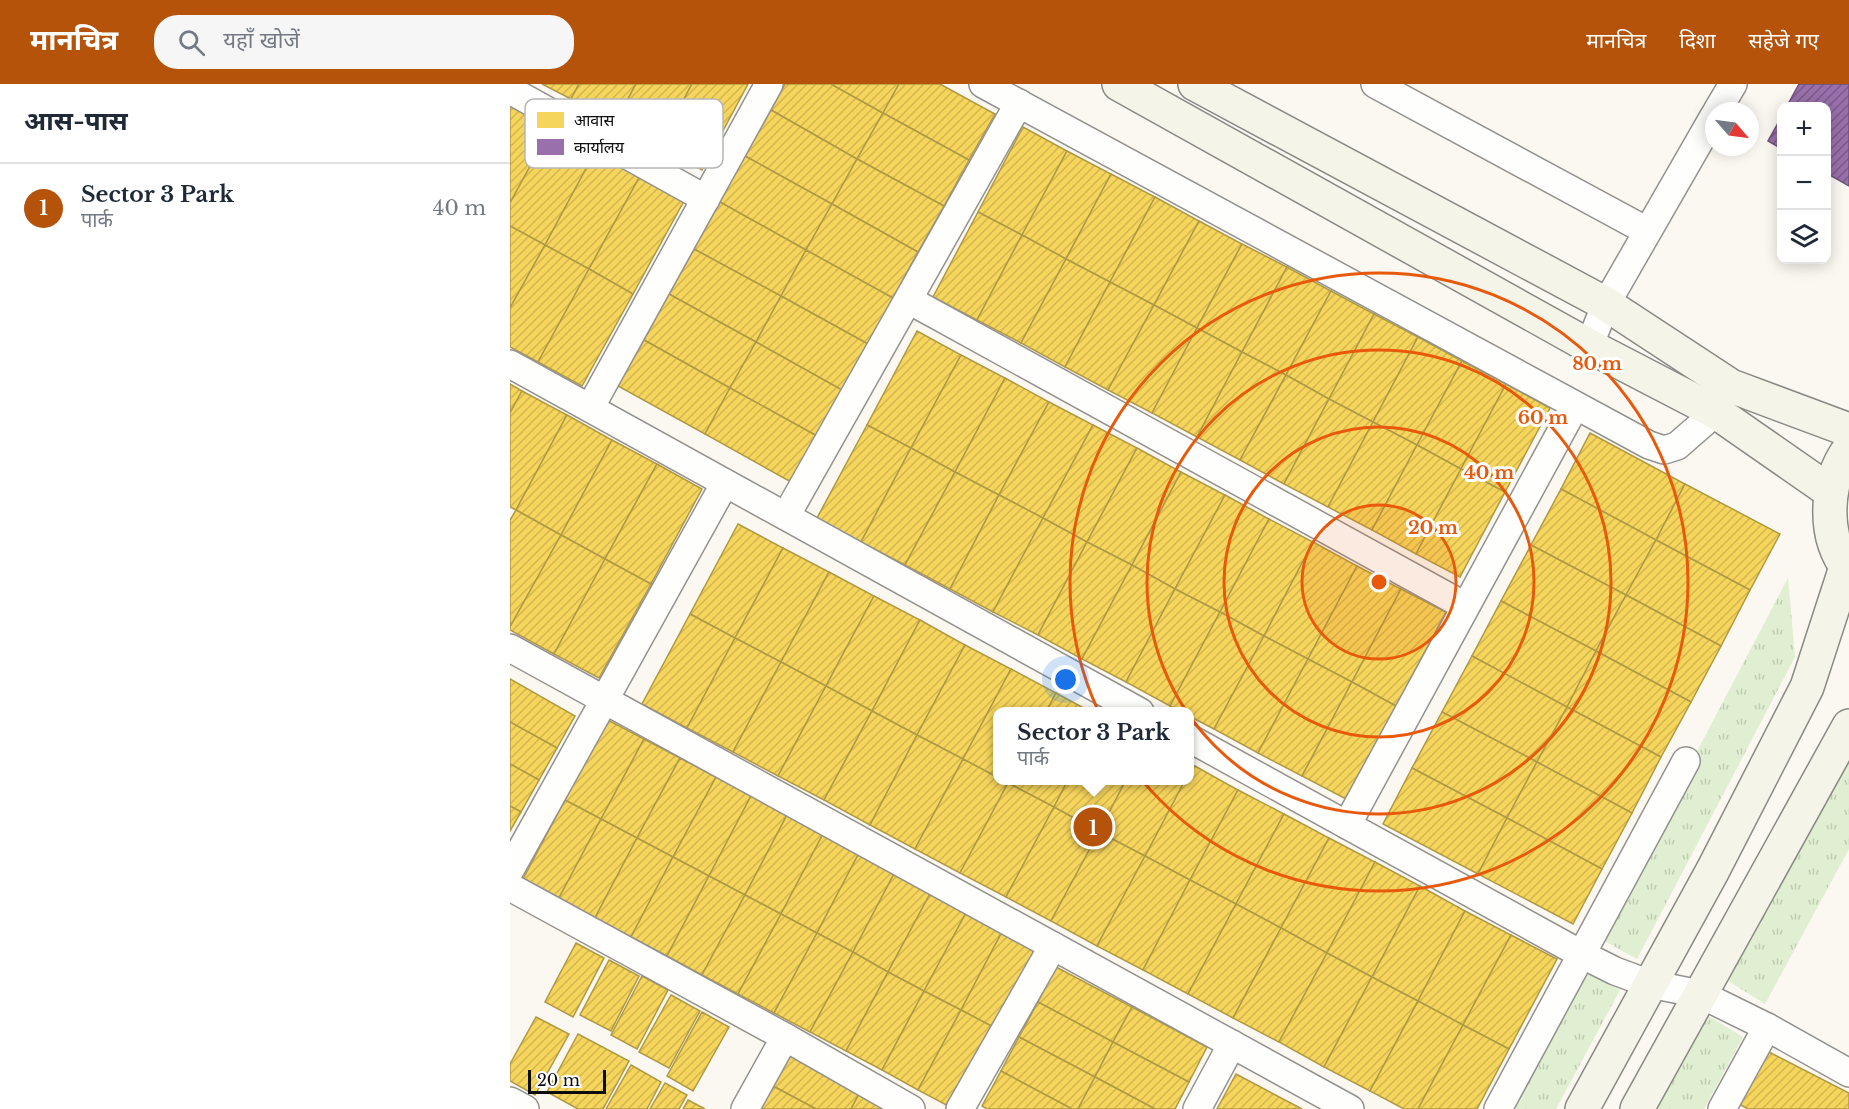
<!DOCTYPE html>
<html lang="hi">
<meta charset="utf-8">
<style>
:root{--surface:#fff;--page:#f6f6f7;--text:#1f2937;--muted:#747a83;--line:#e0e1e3;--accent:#b45309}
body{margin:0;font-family:"Libre Baskerville","Noto Sans Devanagari",serif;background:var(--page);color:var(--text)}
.controls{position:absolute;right:18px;top:18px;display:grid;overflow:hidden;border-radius:12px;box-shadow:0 3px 15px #0003}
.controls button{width:54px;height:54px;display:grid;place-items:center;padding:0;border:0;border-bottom:2px solid var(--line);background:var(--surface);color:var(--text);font:30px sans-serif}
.compass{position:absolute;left:1195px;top:18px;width:54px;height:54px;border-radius:50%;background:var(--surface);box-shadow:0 3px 15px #0003;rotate:118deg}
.scale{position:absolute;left:18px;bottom:15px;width:78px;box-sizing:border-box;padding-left:6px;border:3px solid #0c0c0c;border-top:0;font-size:16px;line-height:21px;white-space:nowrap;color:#0c0c0c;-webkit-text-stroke:4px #fff;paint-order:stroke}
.you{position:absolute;left:556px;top:596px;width:21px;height:21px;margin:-15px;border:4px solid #fff;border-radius:50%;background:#1a73e8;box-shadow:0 0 0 9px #1a73e833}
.badge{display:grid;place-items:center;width:39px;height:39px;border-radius:50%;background:var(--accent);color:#fff;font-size:20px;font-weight:700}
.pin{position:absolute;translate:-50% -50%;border:3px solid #fff;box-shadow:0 2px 6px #0006}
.popup{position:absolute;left:483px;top:623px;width:201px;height:78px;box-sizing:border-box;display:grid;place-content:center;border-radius:12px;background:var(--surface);filter:drop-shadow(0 2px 4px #0005);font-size:20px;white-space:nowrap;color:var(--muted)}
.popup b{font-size:22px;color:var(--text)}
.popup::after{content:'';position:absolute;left:50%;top:100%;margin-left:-12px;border:12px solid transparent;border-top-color:var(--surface)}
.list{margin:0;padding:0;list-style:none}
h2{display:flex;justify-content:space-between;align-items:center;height:78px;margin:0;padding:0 24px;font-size:26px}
h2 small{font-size:20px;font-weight:400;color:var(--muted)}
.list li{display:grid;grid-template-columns:39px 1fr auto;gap:18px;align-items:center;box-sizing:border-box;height:90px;padding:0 24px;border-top:2px solid var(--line)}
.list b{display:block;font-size:22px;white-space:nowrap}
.list p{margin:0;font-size:20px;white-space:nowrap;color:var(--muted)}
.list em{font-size:20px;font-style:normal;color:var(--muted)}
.icon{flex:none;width:33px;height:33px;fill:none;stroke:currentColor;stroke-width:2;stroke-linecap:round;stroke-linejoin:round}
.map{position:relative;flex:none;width:1339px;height:1025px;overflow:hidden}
header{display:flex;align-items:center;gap:36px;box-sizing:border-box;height:84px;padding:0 30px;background:var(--accent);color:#fff}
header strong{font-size:28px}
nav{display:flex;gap:33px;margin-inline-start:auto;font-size:21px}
.search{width:420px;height:54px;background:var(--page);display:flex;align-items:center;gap:15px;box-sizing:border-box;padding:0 21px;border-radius:24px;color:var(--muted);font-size:22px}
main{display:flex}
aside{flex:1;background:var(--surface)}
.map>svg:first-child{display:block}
.grass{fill:url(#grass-tufts)}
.homes{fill:url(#homes-hatch);stroke:#b09944;stroke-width:1.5}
.offices{fill:url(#offices-hatch);stroke:#6f527b;stroke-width:1.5}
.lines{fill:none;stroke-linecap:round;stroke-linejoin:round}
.street-casing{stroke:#93928f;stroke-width:30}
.secondary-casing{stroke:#8a8985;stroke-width:36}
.street{stroke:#fefefd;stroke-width:27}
.secondary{stroke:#f4f4e8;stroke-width:33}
.ring{fill:none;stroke:#e8590c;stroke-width:3}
.key{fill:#fff;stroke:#b6b6b6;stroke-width:1.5}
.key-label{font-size:16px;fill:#0c0c0c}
.centre{fill:#e8590c;stroke:#fff;stroke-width:3}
.ring-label{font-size:18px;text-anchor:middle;font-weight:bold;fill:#e8590c;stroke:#fff;stroke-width:6;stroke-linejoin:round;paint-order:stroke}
</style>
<header>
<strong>मानचित्र</strong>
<div class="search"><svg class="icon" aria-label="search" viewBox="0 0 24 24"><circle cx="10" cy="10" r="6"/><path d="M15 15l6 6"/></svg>यहाँ खोजें</div>
<nav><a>मानचित्र</a><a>दिशा</a><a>सहेजे गए</a></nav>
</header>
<main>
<aside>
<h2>आस-पास<small></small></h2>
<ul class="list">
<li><span class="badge">1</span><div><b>Sector 3 Park</b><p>पार्क</p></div><em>40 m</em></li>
</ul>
</aside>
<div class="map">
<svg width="1339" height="1025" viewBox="0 0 1339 1025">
<defs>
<pattern id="grass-tufts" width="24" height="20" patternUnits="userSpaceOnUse" patternTransform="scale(1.5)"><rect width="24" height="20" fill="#e0eed1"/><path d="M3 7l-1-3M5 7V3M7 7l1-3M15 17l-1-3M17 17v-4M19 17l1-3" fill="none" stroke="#bfcbb2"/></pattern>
<pattern id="homes-hatch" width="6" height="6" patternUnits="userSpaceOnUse" patternTransform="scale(1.5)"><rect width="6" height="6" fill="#f6d55c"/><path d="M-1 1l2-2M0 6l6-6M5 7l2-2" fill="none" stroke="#d2b64f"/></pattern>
<pattern id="offices-hatch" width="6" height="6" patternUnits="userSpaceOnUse" patternTransform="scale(1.5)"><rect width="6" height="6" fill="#9970ab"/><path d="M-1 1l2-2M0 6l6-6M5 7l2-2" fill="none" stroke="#7b5a8a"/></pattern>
</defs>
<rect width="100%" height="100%" fill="#faf8f0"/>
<g class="grass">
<path d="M 1278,494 L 1285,573 L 1127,875 L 1089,854 Z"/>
<path d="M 1339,666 L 1339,765 L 1255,920 L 1212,893 Z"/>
<path d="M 1073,887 L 1110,906 L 1046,1025 L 998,1025 Z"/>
<path d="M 1192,928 L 1233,953 L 1194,1025 L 1139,1025 Z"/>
</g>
<g class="homes">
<path d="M 32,0 L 69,0 L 61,15 Z"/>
<path d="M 69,0 L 126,0 L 105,39 L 61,15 Z"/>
<path d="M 126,0 L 182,0 L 149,62 L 105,39 Z"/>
<path d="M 182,0 L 238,0 L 192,86 L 149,62 Z"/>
<path d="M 275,0 L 321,0 L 373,29 L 347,75 L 261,26 Z"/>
<path d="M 321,0 L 389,0 L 373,29 Z"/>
<path d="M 389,0 L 430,0 L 485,30 L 459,76 L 373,29 Z"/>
<path d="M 0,21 L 41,44 L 0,119 Z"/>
<path d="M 261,26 L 347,75 L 322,120 L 235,72 Z"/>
<path d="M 373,29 L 459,76 L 434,122 L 347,75 Z"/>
<path d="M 513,43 L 557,67 L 512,151 L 468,128 Z"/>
<path d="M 41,44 L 85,68 L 35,161 L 0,142 L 0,119 Z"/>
<path d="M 557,67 L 601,90 L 556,175 L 512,151 Z"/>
<path d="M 85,68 L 130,92 L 79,185 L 35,161 Z"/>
<path d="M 235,72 L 322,120 L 296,166 L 210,118 Z"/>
<path d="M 347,75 L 434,122 L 408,168 L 322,120 Z"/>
<path d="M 601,90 L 645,113 L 600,198 L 556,175 Z"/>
<path d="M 130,92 L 174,117 L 123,210 L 79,185 Z"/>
<path d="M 645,113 L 689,137 L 644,221 L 600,198 Z"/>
<path d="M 210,118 L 296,166 L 271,212 L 184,165 Z"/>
<path d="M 322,120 L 408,168 L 383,214 L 296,166 Z"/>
<path d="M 468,128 L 512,151 L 467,236 L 423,213 Z"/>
<path d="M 689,137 L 732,160 L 687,244 L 644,221 Z"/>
<path d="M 0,142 L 35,161 L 0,224 Z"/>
<path d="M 512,151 L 556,175 L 511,259 L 467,236 Z"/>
<path d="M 732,160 L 777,183 L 732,268 L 687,244 Z"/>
<path d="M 35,161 L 79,185 L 28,278 L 0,263 L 0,224 Z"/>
<path d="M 184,165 L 271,212 L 246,258 L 159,210 Z"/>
<path d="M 296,166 L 383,214 L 358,260 L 271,212 Z"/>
<path d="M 556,175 L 600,198 L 555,283 L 511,259 Z"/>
<path d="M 777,183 L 821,207 L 776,291 L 732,268 Z"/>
<path d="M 79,185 L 123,210 L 72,302 L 28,278 Z"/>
<path d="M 600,198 L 644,221 L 598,306 L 555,283 Z"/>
<path d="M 821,207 L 864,230 L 819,315 L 776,291 Z"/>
<path d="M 159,210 L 246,258 L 220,304 L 134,256 Z"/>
<path d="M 271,212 L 358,260 L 332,306 L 246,258 Z"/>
<path d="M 644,221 L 687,244 L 642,329 L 598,306 Z"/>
<path d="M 864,230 L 908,253 L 863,338 L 819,315 Z"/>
<path d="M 687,244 L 732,268 L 687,353 L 642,329 Z"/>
<path d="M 407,247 L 451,271 L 401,364 L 357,341 Z"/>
<path d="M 908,253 L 952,277 L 907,361 L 863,338 Z"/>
<path d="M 134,256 L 220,304 L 195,350 L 108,302 Z"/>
<path d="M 246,258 L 332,306 L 307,352 L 220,304 Z"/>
<path d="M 732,268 L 776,291 L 730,376 L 687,353 Z"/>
<path d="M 451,271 L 495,294 L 445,388 L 401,364 Z"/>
<path d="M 952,277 L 996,300 L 951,385 L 907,361 Z"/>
<path d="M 776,291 L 819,315 L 774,400 L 730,376 Z"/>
<path d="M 495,294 L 539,318 L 489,411 L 445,388 Z"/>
<path d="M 0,300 L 12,307 L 0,329 Z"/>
<path d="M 996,300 L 1040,324 L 995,408 L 951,385 Z"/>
<path d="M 220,304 L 307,352 L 281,398 L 195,350 Z"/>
<path d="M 12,307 L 57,331 L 6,426 L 0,423 L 0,329 Z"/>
<path d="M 819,315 L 863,338 L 818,423 L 774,400 Z"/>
<path d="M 539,318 L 583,341 L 533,434 L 489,411 Z"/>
<path d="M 57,331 L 102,356 L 51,451 L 6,426 Z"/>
<path d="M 863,338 L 907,361 L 862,446 L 818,423 Z"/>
<path d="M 357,341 L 401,364 L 351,458 L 307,434 Z"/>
<path d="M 583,341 L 627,364 L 577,458 L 533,434 Z"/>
<path d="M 1080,349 L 1175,400 L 1146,456 L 1051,405 Z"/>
<path d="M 102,356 L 147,380 L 95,475 L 51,451 Z"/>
<path d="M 907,361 L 951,385 L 906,470 L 862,446 Z"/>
<path d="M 401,364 L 445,388 L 395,481 L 351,458 Z"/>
<path d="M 627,364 L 671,388 L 622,481 L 577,458 Z"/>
<path d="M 147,380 L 192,405 L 141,500 L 95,475 Z"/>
<path d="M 951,385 L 995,408 L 950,493 L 906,470 Z"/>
<path d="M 445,388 L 489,411 L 440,505 L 395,481 Z"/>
<path d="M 671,388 L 715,411 L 665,505 L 622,481 Z"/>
<path d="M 1175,400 L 1270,450 L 1240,506 L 1146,456 Z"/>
<path d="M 1051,405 L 1146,456 L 1116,511 L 1021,461 Z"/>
<path d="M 489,411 L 533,434 L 483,528 L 440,505 Z"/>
<path d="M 715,411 L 759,435 L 710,528 L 665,505 Z"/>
<path d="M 6,426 L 51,451 L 0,543 L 0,436 Z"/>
<path d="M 533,434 L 577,458 L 528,551 L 483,528 Z"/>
<path d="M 759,435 L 803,458 L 754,552 L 710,528 Z"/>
<path d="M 228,440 L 273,464 L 225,554 L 180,530 Z"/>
<path d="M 51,451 L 95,475 L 44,570 L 0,546 L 0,543 Z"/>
<path d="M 1146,456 L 1240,506 L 1211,562 L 1116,511 Z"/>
<path d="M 577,458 L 622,481 L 572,575 L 528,551 Z"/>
<path d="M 803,458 L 847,482 L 798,575 L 754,552 Z"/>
<path d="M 1021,461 L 1116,511 L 1086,567 L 991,517 Z"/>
<path d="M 273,464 L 319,488 L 271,578 L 225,554 Z"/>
<path d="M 95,475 L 141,500 L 89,594 L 44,570 Z"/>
<path d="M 622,481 L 665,505 L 616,598 L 572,575 Z"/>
<path d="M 847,482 L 891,505 L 842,598 L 798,575 Z"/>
<path d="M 319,488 L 364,512 L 316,602 L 271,578 Z"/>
<path d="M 665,505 L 710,528 L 660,622 L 616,598 Z"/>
<path d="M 891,505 L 936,528 L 886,622 L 842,598 Z"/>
<path d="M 1116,511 L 1211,562 L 1181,618 L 1086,567 Z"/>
<path d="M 364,512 L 410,536 L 362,627 L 316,602 Z"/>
<path d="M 991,517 L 1086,567 L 1057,623 L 962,572 Z"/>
<path d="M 710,528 L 754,552 L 704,645 L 679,632 L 679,628 L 671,628 L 660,622 Z"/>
<path d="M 180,530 L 225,554 L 177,644 L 132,620 Z"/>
<path d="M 410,536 L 455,561 L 407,651 L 362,627 Z"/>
<path d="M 754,552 L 798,575 L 748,669 L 704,645 Z"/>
<path d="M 225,554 L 271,578 L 223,668 L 177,644 Z"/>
<path d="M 455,561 L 501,585 L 453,675 L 407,651 Z"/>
<path d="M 1086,567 L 1181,618 L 1151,673 L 1057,623 Z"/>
<path d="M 962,572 L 1057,623 L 1027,678 L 932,628 Z"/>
<path d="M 798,575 L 842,598 L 792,692 L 748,669 Z"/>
<path d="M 271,578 L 316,602 L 268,692 L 223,668 Z"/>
<path d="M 501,585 L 546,609 L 536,628 L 487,628 L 487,693 L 453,675 Z"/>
<path d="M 0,595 L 65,632 L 47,664 L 0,638 Z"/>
<path d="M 842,598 L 886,622 L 836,715 L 792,692 Z"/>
<path d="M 316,602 L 362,627 L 314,716 L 268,692 Z"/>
<path d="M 546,609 L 581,628 L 536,628 Z"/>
<path d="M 1057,623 L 1151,673 L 1122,729 L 1027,678 Z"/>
<path d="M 362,627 L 407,651 L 360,741 L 314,716 Z"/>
<path d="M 932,628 L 1027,678 L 997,734 L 902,684 Z"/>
<path d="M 98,636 L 134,655 L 91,735 L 55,716 Z"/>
<path d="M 0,638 L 47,664 L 29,696 L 0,680 Z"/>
<path d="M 407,651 L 453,675 L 405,765 L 360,741 Z"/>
<path d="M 134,655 L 170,674 L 127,754 L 91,735 Z"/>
<path d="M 170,674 L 206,693 L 163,773 L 127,754 Z"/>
<path d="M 453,675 L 487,693 L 487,696 L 498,699 L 450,789 L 405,765 Z"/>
<path d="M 1027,678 L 1122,729 L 1092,785 L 997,734 Z"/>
<path d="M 0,680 L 29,696 L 11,728 L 0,722 Z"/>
<path d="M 683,681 L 728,706 L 680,796 L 635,772 L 675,696 L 679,696 L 679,688 Z"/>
<path d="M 902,684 L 997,734 L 968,790 L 873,740 Z"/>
<path d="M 206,693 L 241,712 L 199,792 L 163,773 Z"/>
<path d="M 499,696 L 558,696 L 544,723 L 498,699 Z"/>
<path d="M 558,696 L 616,696 L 589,748 L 544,723 Z"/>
<path d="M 616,696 L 675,696 L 635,772 L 589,748 Z"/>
<path d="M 498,699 L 544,723 L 496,813 L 450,789 Z"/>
<path d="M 728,706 L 774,730 L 726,820 L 680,796 Z"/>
<path d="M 241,712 L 277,731 L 235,811 L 199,792 Z"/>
<path d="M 55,716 L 91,735 L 49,814 L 13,795 Z"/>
<path d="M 0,722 L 11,728 L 0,747 Z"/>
<path d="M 544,723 L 589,748 L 541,837 L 496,813 Z"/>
<path d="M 774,730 L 819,754 L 771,844 L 726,820 Z"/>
<path d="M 277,731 L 313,750 L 271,830 L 235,811 Z"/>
<path d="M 997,734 L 1092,785 L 1063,840 L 968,790 Z"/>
<path d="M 91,735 L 127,754 L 85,834 L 49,814 Z"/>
<path d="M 589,748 L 635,772 L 587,862 L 541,837 Z"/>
<path d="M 313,750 L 349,769 L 307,849 L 271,830 Z"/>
<path d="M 127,754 L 163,773 L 121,853 L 85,834 Z"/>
<path d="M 819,754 L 865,778 L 817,869 L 771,844 Z"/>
<path d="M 349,769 L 385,788 L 343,868 L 307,849 Z"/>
<path d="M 635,772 L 680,796 L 633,886 L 587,862 Z"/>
<path d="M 163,773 L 199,792 L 157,872 L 121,853 Z"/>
<path d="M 865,778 L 910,802 L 862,893 L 817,869 Z"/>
<path d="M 385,788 L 421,808 L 378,888 L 343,868 Z"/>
<path d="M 199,792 L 235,811 L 192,891 L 157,872 Z"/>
<path d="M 680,796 L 726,820 L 678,910 L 633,886 Z"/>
<path d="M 910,802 L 955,827 L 908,917 L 862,893 Z"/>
<path d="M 421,808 L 457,827 L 414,907 L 378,888 Z"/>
<path d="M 235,811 L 271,830 L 228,910 L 192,891 Z"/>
<path d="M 726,820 L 771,844 L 723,934 L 678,910 Z"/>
<path d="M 457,827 L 493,846 L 451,926 L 414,907 Z"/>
<path d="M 955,827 L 1001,851 L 953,941 L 908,917 Z"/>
<path d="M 271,830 L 307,849 L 264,929 L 228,910 Z"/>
<path d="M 771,844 L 817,869 L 769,958 L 723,934 Z"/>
<path d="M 493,846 L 529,865 L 487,945 L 451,926 Z"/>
<path d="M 307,849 L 343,868 L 300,948 L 264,929 Z"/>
<path d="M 1001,851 L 1047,875 L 999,965 L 953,941 Z"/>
<path d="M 66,859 L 94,874 L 63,933 L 35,918 Z"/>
<path d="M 343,868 L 378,888 L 336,967 L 300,948 Z"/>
<path d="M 817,869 L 862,893 L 814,983 L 769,958 Z"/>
<path d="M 99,876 L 129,892 L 101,947 L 70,931 Z"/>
<path d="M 546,883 L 622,923 L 603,958 L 528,918 Z"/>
<path d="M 378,888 L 414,907 L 372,986 L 336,967 Z"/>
<path d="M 132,892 L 158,906 L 127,965 L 101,951 Z"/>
<path d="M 862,893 L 908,917 L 860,1007 L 814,983 Z"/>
<path d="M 414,907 L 451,926 L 408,1006 L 372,986 Z"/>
<path d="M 161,911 L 190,927 L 159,984 L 129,968 Z"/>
<path d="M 908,917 L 953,941 L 908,1025 L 894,1025 L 860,1007 Z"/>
<path d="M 528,918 L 603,958 L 585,993 L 509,953 Z"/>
<path d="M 622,923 L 697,963 L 679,998 L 603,958 Z"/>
<path d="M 451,926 L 487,945 L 444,1025 L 408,1006 Z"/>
<path d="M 192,928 L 219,943 L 183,1007 L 157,992 Z"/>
<path d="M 26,933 L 59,950 L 25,1011 L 0,997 L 0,980 Z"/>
<path d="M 953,941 L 999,965 L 967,1025 L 908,1025 Z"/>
<path d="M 68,950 L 119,977 L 93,1025 L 68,1025 L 37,1008 Z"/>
<path d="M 509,953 L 585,993 L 568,1025 L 562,1025 L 491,987 Z"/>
<path d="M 603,958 L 679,998 L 665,1025 L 645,1025 L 585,993 Z"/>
<path d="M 1255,966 L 1339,1009 L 1339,1025 L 1238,1025 L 1227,1019 Z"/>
<path d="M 277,969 L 350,1008 L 341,1025 L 306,1025 L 261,1001 Z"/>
<path d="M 121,981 L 151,998 L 137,1025 L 96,1025 Z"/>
<path d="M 491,987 L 562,1025 L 477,1025 L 472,1022 Z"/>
<path d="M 726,990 L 792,1025 L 707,1025 Z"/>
<path d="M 585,993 L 645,1025 L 568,1025 Z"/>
<path d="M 155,999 L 177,1011 L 169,1025 L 140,1025 Z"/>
<path d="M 261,1001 L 306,1025 L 248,1025 Z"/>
<path d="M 350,1008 L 383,1025 L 341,1025 Z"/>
<path d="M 178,1016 L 195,1025 L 173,1025 Z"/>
</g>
<g class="offices">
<path d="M 1289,0 L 1339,0 L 1339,102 L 1318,90 L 1316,92 L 1316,22 L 1277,22 Z"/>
<path d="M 1272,32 L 1272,65 L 1258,57 Z"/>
</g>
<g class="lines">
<g class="street-casing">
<g id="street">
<path d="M 473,0 L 1139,361 L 1154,366 L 1167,362 L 1206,328"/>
<path d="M 865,0 L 1137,147"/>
<path d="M 0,6 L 196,115"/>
<path d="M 1207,27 L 1223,0"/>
<path d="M 399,216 L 955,522"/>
<path d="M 1079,262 L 1096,220 L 1204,32"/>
<path d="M 0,280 L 630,628"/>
<path d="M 80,324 L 259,0"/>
<path d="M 276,432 L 509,19"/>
<path d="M 0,564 L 840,1025"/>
<path d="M 679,654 L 1071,870 L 1105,887 L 1140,900 L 1190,910 L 1257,943 L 1339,989"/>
<path d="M 837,741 L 1065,322"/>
<path d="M 0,786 L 215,399"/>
<path d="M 0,803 L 275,953 L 401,1025"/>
<path d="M 0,1017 L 15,1025"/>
<path d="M 235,1025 L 275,953"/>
<path d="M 450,1025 L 543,862"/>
<path d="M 687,1025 L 722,960"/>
<path d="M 988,1025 L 1176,677"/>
<path d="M 1212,1025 L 1257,943"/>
</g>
</g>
<g class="secondary-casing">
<g id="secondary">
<path d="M 609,0 L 1079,262 L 1206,328 L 1321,408"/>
<path d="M 685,0 L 1096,220 L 1221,302 L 1339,346"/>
<path d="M 1339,365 C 1315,398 1312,453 1339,486"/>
<path d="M 1072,1025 L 1203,786 L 1297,603 L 1336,483"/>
<path d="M 1127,1025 L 1339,642"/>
</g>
</g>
<use href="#street" class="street"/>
<use href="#secondary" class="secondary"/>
</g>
<circle cx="869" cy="498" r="77" fill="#e8590c" fill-opacity=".12"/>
<g class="ring">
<circle cx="869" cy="498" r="77"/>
<circle cx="869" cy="498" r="155"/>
<circle cx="869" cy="498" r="232"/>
<circle cx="869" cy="498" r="309"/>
</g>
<rect x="15" y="15" width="198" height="69" rx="9" class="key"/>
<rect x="27" y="28" width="27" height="16" fill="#f6d55c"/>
<rect x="27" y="55" width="27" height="16" fill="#9970ab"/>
<g class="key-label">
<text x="64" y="42">आवास</text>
<text x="64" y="69">कार्यालय</text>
</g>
<circle cx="869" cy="498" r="9" class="centre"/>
<g class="ring-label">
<text x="1087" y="286">80 m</text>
<text x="1033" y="340">60 m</text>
<text x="979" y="395">40 m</text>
<text x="923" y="450">20 m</text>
</g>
</svg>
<div class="controls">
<button>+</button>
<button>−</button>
<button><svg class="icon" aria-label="layers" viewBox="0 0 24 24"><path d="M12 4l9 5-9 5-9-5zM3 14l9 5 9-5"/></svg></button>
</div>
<svg class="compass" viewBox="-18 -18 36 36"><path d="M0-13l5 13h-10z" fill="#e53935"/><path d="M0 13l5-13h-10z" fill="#747a83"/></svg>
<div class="scale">20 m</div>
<div class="you"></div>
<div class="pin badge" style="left:583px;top:743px">1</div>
<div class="popup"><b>Sector 3 Park</b>पार्क</div>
</div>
</main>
